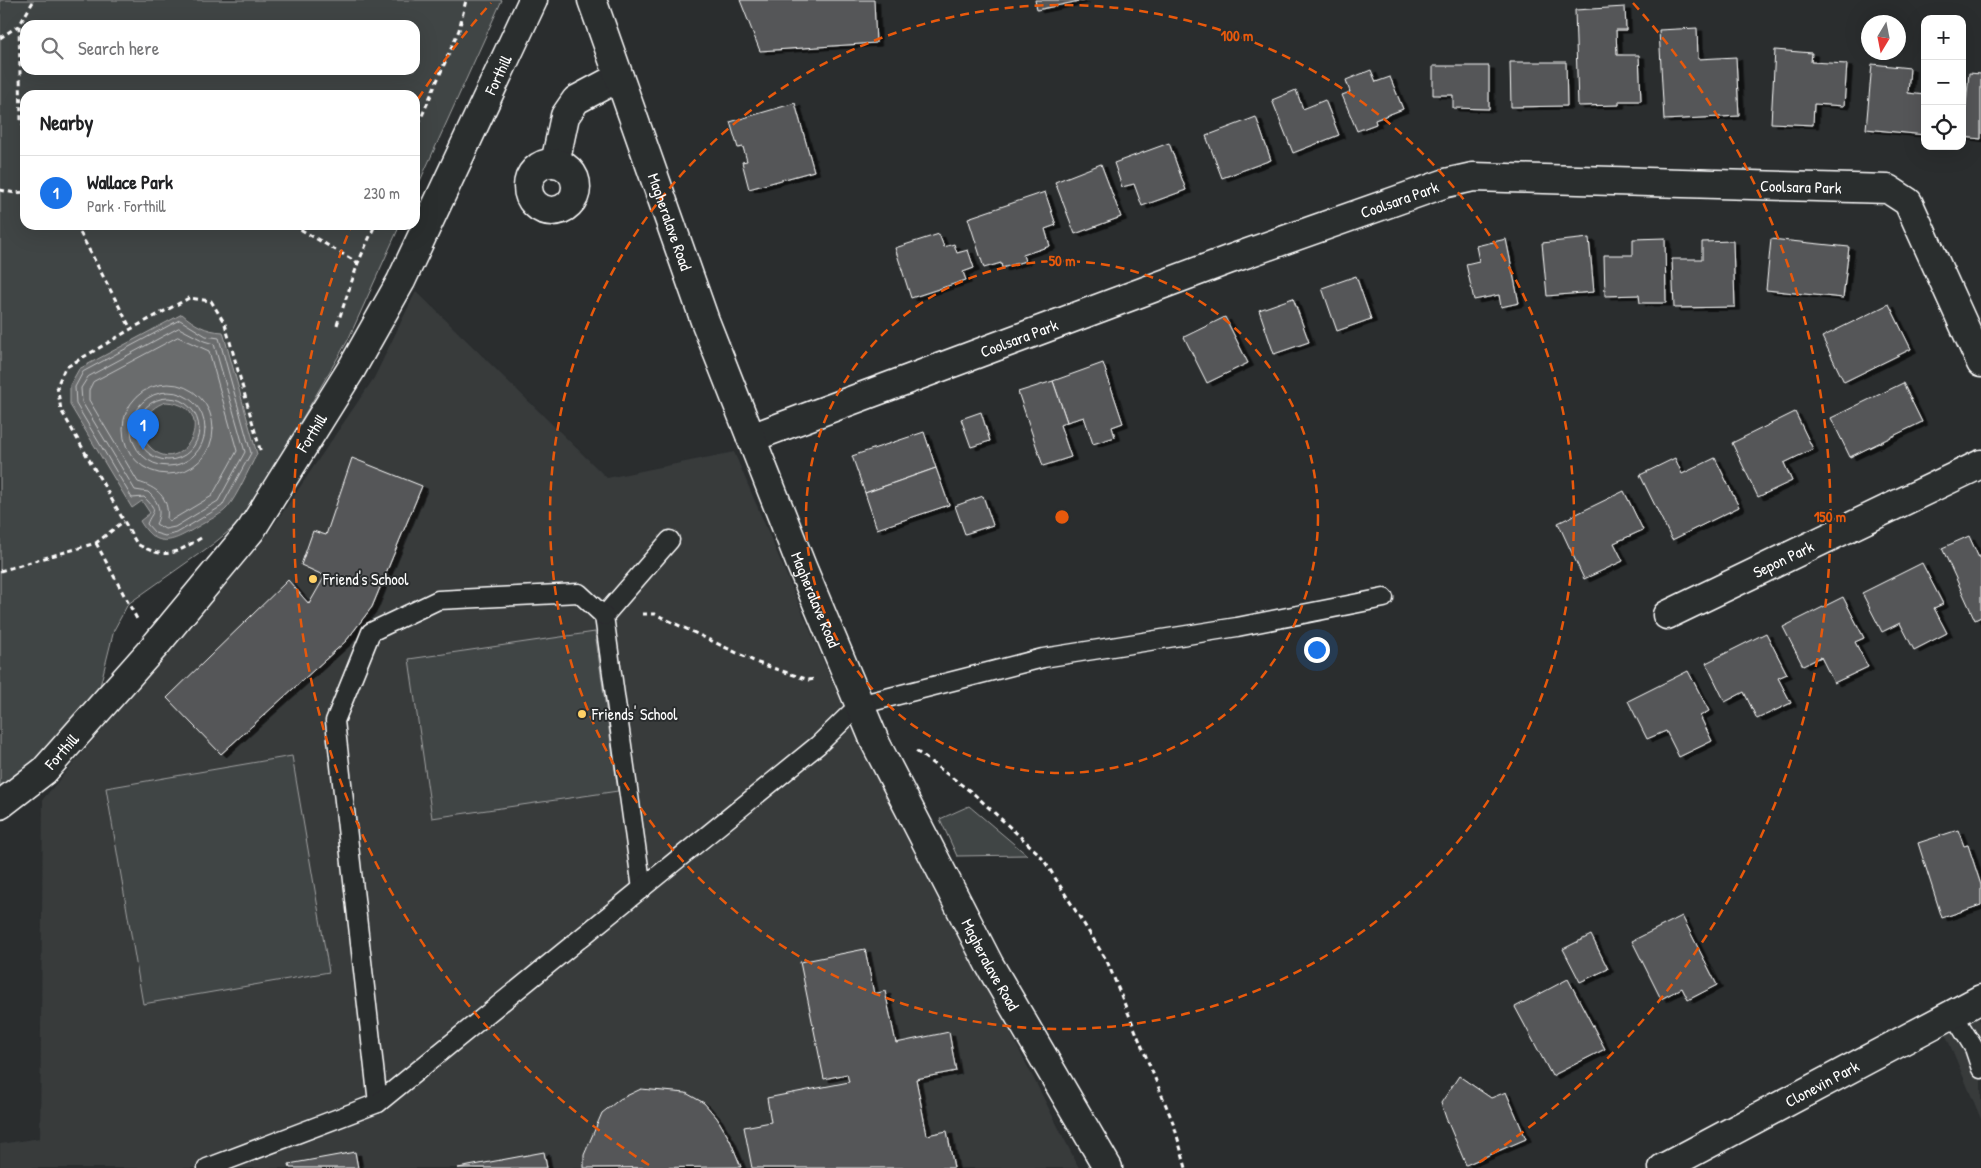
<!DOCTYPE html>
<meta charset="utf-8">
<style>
:root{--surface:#fff;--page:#f6f6f6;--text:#202124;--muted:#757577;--line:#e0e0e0;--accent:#1a73e8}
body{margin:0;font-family:"Patrick Hand",sans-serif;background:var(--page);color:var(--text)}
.controls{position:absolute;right:15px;top:15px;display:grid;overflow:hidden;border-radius:10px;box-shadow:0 5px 20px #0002}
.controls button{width:45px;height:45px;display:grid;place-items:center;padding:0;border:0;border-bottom:1px solid var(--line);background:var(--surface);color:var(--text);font:25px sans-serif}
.compass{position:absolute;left:1861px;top:15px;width:45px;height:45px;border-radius:50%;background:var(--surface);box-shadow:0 5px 20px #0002;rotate:190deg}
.you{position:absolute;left:1316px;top:649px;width:18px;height:18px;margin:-12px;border:4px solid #fff;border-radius:50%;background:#1a73e8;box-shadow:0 0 0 8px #1a73e833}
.badge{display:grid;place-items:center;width:32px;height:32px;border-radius:50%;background:var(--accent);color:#fff;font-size:16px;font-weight:700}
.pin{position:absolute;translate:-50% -41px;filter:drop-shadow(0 1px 2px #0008)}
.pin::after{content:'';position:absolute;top:26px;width:18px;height:15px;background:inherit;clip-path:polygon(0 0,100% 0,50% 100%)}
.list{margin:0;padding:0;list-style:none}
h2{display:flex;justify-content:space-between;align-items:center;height:65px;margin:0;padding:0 20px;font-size:21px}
h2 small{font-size:16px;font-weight:400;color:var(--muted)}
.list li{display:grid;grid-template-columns:32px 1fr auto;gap:15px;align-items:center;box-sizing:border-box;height:75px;padding:0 20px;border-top:1px solid var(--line)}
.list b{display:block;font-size:19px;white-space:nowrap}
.list p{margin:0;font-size:16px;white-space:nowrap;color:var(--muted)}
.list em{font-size:16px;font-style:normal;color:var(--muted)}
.icon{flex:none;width:28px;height:28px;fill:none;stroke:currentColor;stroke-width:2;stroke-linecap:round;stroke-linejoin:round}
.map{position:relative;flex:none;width:1981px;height:1168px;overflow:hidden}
.search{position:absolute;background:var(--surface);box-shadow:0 5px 20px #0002;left:20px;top:20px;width:400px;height:55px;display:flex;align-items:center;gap:12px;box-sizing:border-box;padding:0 18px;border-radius:15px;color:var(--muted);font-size:19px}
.panel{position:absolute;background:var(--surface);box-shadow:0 5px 20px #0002;left:20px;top:90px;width:400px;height:140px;border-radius:15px}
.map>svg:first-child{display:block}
.built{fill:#373a3b}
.green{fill:#414445;stroke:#a0a2a2;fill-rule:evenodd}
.water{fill:#6a6c6d;stroke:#a6a7a7;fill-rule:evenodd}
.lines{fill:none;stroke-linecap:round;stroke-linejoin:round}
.shore{stroke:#c3c4c5;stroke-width:1}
.building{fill:#555758;stroke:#fff;filter:url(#shadow)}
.service-casing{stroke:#fff;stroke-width:21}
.minor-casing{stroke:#fff;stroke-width:31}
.tertiary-casing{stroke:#fff;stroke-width:31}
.path{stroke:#fff;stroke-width:3;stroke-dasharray:5 4;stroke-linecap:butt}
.service{stroke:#2a2d2e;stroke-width:18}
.minor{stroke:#2a2d2e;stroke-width:28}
.tertiary{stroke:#2a2d2e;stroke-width:28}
.ring{fill:none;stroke:#e8590c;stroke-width:2.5;stroke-dasharray:9 6}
.poi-dot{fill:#ffd166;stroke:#2a2d2e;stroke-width:2}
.labels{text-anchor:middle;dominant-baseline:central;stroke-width:4;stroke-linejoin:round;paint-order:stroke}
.street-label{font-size:16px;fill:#fff;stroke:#2a2d2e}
.poi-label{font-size:16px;fill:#fff;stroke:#2a2d2e;text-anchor:start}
.centre{fill:#e8590c;stroke:#2a2d2e;stroke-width:2.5}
.ring-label{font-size:15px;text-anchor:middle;font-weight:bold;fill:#e8590c;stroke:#2a2d2e;stroke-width:4;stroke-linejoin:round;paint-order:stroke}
</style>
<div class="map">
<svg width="1981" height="1168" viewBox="0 0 1981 1168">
<defs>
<filter id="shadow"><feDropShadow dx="5.5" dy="3" stdDeviation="0" flood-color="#0009"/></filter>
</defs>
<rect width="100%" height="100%" fill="#2a2d2e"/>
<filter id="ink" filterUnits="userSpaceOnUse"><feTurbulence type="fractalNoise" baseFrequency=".02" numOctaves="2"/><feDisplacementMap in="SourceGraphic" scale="10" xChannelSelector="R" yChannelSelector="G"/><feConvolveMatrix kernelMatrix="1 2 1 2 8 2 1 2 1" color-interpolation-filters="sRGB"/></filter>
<g filter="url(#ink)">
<g class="built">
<path d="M 416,291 L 607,478 L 734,452 L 828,672 L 1079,1168 L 0,1168 L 0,1144 L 40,1138 L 43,799 L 265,538 L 374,378 Z"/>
<path d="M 1978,1016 L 1981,1024 L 1981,1119 L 1945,1033 Z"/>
</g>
<g class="green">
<path d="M 0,0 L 502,0 L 415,192 L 415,95 L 25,95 L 25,225 L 400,225 L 348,340 L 244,519 L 213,544 L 128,604 L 114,630 L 100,686 L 38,762 L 0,792 ZM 25,25 L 415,25 L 415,70 L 25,70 Z"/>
<path d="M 595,632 L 618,791 L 432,818 L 409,659 Z"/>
<path d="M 292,756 L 329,972 L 143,1004 L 106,788 Z"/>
<path d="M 969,806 L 1027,855 L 957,856 L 940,819 Z"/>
</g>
<path class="water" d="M 182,314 C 195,325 205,331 223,332 L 257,454 C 248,470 238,495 227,508 C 222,514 211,519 204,523 C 178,538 159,554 140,521 L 150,513 L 142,501 L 132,508 L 70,405 L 70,385 L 79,369 ZM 166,402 C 222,405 183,481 150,447 C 133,430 146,408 166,402 Z"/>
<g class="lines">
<g class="shore">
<path d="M 180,320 L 206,336 L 219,338 L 251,453 L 222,506 L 177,533 L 165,536 L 155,533 L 147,524 C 152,510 160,513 144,497 L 132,498 L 76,404 L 75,387 L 83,372 Z"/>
<path d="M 179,328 L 204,341 L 214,344 L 245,452 L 218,501 L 175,527 L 165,529 L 156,524 C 162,512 159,502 148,492 L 135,490 L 82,402 L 81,388 L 88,377 Z"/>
<path d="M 178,337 L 209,351 L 237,451 L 212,496 L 170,521 L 167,519 C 170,497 156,487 138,482 L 89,400 L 89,390 L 93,382 Z"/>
<circle cx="168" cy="429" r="45"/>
<circle cx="168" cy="429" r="37"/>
<circle cx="168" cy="429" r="31"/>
</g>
</g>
<g class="building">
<path d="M 740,0 L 874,0 L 876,43 L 760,51 Z"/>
<path d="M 1035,0 L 1084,0 L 1037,10 Z"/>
<path d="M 1625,7 L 1626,30 L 1616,30 L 1617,55 L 1639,55 L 1641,101 L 1619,101 L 1619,105 L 1578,106 L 1575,10 Z"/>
<path d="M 1697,28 L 1698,59 L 1736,57 L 1739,116 L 1664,120 L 1659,30 Z"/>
<path d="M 1775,50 L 1812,53 L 1811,62 L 1847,64 L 1844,106 L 1814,104 L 1813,125 L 1771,123 Z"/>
<path d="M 1510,62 L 1566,62 L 1567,106 L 1511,107 Z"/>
<path d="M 1872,64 L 1910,68 L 1908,93 L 1925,95 L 1925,135 L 1866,129 Z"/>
<path d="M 1433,66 L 1489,66 L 1489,109 L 1453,108 L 1453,95 L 1433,95 Z"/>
<path d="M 1371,70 L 1376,82 L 1390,77 L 1403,109 L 1375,120 L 1376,124 L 1357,131 L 1342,95 L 1350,92 L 1346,80 Z"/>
<path d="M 1969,73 L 1981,74 L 1981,139 L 1963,137 Z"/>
<path d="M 1296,90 L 1303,109 L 1325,100 L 1339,135 L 1293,153 L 1272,100 Z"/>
<path d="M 795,103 L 814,171 L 749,189 L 742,162 L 747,161 L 743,147 L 738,148 L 730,122 Z"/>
<path d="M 1256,117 L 1271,160 L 1222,178 L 1206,136 Z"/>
<path d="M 1169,143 L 1186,190 L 1142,206 L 1134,184 L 1122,187 L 1114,163 Z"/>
<path d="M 1101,164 L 1121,217 L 1075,234 L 1055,182 Z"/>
<path d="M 1045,192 L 1056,225 L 1045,229 L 1050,246 L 1023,255 L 1025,261 L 1002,268 L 1001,263 L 984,268 L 968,218 Z"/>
<path d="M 939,234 L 944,247 L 954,244 L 957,253 L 968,250 L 974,268 L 963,272 L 966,280 L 911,298 L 895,248 Z"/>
<path d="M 1589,238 L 1594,292 L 1547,296 L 1542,243 Z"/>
<path d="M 1665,238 L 1666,303 L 1640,303 L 1639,295 L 1605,296 L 1604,255 L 1633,255 L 1633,239 Z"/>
<path d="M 1506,239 L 1519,303 L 1501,307 L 1499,295 L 1474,300 L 1466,264 L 1479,261 L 1476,246 Z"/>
<path d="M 1771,239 L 1849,247 L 1843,298 L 1766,290 Z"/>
<path d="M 1733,241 L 1735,307 L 1674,308 L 1672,259 L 1702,259 L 1702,242 Z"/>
<path d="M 1356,276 L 1371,319 L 1337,331 L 1322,288 Z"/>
<path d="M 1293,298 L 1309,342 L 1274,354 L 1259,310 Z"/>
<path d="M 1889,304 L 1911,349 L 1844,382 L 1822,337 Z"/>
<path d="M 1225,317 L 1248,363 L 1207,383 L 1184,337 Z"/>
<path d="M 1103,363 L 1123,423 L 1112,427 L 1115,437 L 1093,444 L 1084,417 L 1067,422 L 1053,381 Z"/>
<path d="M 1053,381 L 1067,422 L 1060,425 L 1071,457 L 1043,466 L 1018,392 Z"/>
<path d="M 1903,383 L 1922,422 L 1850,457 L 1831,418 Z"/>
<path d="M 981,412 L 990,441 L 971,447 L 961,419 Z"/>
<path d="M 1795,412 L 1813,449 L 1784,463 L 1792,481 L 1758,497 L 1732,443 Z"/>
<path d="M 924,432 L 936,468 L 865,493 L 852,456 Z"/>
<path d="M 352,458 L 422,486 L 372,607 L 346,641 L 221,754 L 167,698 L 288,580 L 309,604 L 325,576 L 301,565 L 313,531 L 326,535 Z"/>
<path d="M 1675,458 L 1682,474 L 1715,458 L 1739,507 L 1672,540 L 1640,475 Z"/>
<path d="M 936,468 L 949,505 L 877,529 L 865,493 Z"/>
<path d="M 1624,491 L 1643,530 L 1614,543 L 1623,561 L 1584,579 L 1558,523 Z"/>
<path d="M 983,496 L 993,525 L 965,534 L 955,506 Z"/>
<path d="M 1969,536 L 1979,558 L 1981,558 L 1981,617 L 1975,620 L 1942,548 Z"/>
<path d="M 1922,563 L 1943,604 L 1934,608 L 1947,633 L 1914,650 L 1900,623 L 1882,632 L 1862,593 Z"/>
<path d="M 1843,597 L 1864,638 L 1855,642 L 1868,667 L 1834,683 L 1821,657 L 1803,666 L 1783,627 Z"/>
<path d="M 1766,633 L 1787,674 L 1778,678 L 1791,703 L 1757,719 L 1744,692 L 1725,702 L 1706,663 Z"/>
<path d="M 1688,671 L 1709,711 L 1700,716 L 1712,741 L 1679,757 L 1666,731 L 1647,739 L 1628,701 Z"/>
<path d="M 1958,830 L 1964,846 L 1968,845 L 1981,885 L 1981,905 L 1942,918 L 1918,843 Z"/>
<path d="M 1682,916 L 1717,985 L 1688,1000 L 1682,988 L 1661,999 L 1632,941 Z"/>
<path d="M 1591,935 L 1608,969 L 1580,982 L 1563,949 Z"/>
<path d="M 865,949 L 874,994 L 885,991 L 896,1043 L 949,1032 L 956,1071 L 916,1079 L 927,1135 L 947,1131 L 954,1168 L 752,1168 L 744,1127 L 771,1122 L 767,1098 L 849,1082 L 847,1074 L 824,1079 L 800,962 Z"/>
<path d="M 1568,979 L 1605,1049 L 1552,1076 L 1515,1007 Z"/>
<path d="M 1459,1076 L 1491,1098 L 1506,1092 L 1526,1139 L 1466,1165 L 1446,1118 L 1441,1103 Z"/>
<path d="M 641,1089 L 686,1093 L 704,1103 L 717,1118 L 730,1140 L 741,1167 L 584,1168 L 584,1155 L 602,1113 L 620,1099 Z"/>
<path d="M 355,1152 L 358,1168 L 290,1168 L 289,1164 Z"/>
<path d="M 544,1152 L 547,1168 L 458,1168 Z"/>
</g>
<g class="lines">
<g class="service-casing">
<g id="service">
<path d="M 642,889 L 604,616 L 670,540"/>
<path d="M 1953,1014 L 1974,1048 L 1981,1069"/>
<path d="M 378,1103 L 335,721 L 371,632 L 438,600 L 579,593 L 604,616"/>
<path d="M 207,1168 L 378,1103 L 818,745 L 859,705 L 1043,658 L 1237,627 L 1384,598"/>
</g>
</g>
<g class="minor-casing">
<g id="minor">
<path d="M 555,163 L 565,116 L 576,100 L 619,77"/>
<circle cx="552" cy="187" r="24"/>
<path id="s1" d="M 751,438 L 1228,260 L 1446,183 L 1473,177 L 1888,189 L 1908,202 L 1981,363"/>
<path id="s2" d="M 1667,615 L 1981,464"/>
<path id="s3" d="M 0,805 L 44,771 L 154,647 L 251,530 L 352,368 L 401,281 L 533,0"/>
<path id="s4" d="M 1663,1168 L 1981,999"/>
</g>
</g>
<g class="tertiary-casing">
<g id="tertiary">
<path id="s5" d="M 592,0 L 705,321 L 802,567 L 876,744 L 989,964 L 1108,1168"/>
</g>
</g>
<g class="path">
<path d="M 0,38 L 18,26"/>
<path d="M 25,128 L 21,122 L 19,26 L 34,0"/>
<path d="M 415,132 L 459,30 L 466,0"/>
<path d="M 0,190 L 15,193 L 25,192"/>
<path d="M 76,225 L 131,329"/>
<path d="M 293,225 L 358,263"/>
<path d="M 337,325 L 358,263 L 375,225"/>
<path d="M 201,538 C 174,554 166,560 137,544 L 61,410 L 57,386 L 65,368 L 131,329 L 189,298 L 211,301 L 225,324 L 261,453"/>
<path d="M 96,543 L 137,619"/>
<path d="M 0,571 L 96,543 L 124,521"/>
<path d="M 642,614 L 655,614 L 758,663 L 809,680 L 814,679"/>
<path d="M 916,751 L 974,794 L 1039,854 L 1047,865 L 1107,961 L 1174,1125 L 1186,1168"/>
</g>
<use href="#service" class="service"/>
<use href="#minor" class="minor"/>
<use href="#tertiary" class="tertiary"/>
</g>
</g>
<g class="ring">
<circle cx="1062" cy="517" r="256"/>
<circle cx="1062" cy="517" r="512"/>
<path d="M649 1165A768 768 0 0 1 350 229M418 99A768 768 0 0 1 491 3M1633 3A768 768 0 0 1 1475 1165"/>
</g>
<g class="poi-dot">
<circle cx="313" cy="579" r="5"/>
<circle cx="582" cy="714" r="5"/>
</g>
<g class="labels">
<g class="street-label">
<text stroke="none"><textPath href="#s3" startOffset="892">Forthill</textPath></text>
<text stroke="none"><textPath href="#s1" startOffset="1096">Coolsara Park</textPath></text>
<text stroke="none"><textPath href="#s1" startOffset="691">Coolsara Park</textPath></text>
<text stroke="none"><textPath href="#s5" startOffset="235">Magheralave Road</textPath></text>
<text stroke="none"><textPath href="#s1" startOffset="286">Coolsara Park</textPath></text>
<text stroke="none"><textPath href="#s3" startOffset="488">Forthill</textPath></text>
<text stroke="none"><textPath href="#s2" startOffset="129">Sepon Park</textPath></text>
<text stroke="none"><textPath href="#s5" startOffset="640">Magheralave Road</textPath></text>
<text stroke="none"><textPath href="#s3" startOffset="82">Forthill</textPath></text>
<text stroke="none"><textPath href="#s5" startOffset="1045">Magheralave Road</textPath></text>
<text stroke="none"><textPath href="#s4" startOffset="180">Clonevin Park</textPath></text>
</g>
<g class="poi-label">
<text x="323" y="579">Friend's School</text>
<text x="592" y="714">Friends' School</text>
</g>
</g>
<circle cx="1062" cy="517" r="8" class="centre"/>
<g class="ring-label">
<text x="1237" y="41">100 m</text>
<text x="1062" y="266">50 m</text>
<text x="1830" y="522">150 m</text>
</g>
</svg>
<div class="controls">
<button>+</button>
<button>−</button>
<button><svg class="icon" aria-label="locate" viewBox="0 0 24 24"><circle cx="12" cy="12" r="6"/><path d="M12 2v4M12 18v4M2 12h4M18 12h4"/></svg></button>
</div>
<svg class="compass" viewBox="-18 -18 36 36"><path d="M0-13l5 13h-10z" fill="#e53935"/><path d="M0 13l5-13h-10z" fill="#757577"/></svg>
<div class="you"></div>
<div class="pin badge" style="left:143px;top:450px">1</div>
<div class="search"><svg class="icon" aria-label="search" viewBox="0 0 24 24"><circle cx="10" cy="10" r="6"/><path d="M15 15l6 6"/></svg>Search here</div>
<section class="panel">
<h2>Nearby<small></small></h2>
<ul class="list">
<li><span class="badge">1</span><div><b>Wallace Park</b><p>Park · Forthill</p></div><em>230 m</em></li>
</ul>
</section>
</div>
